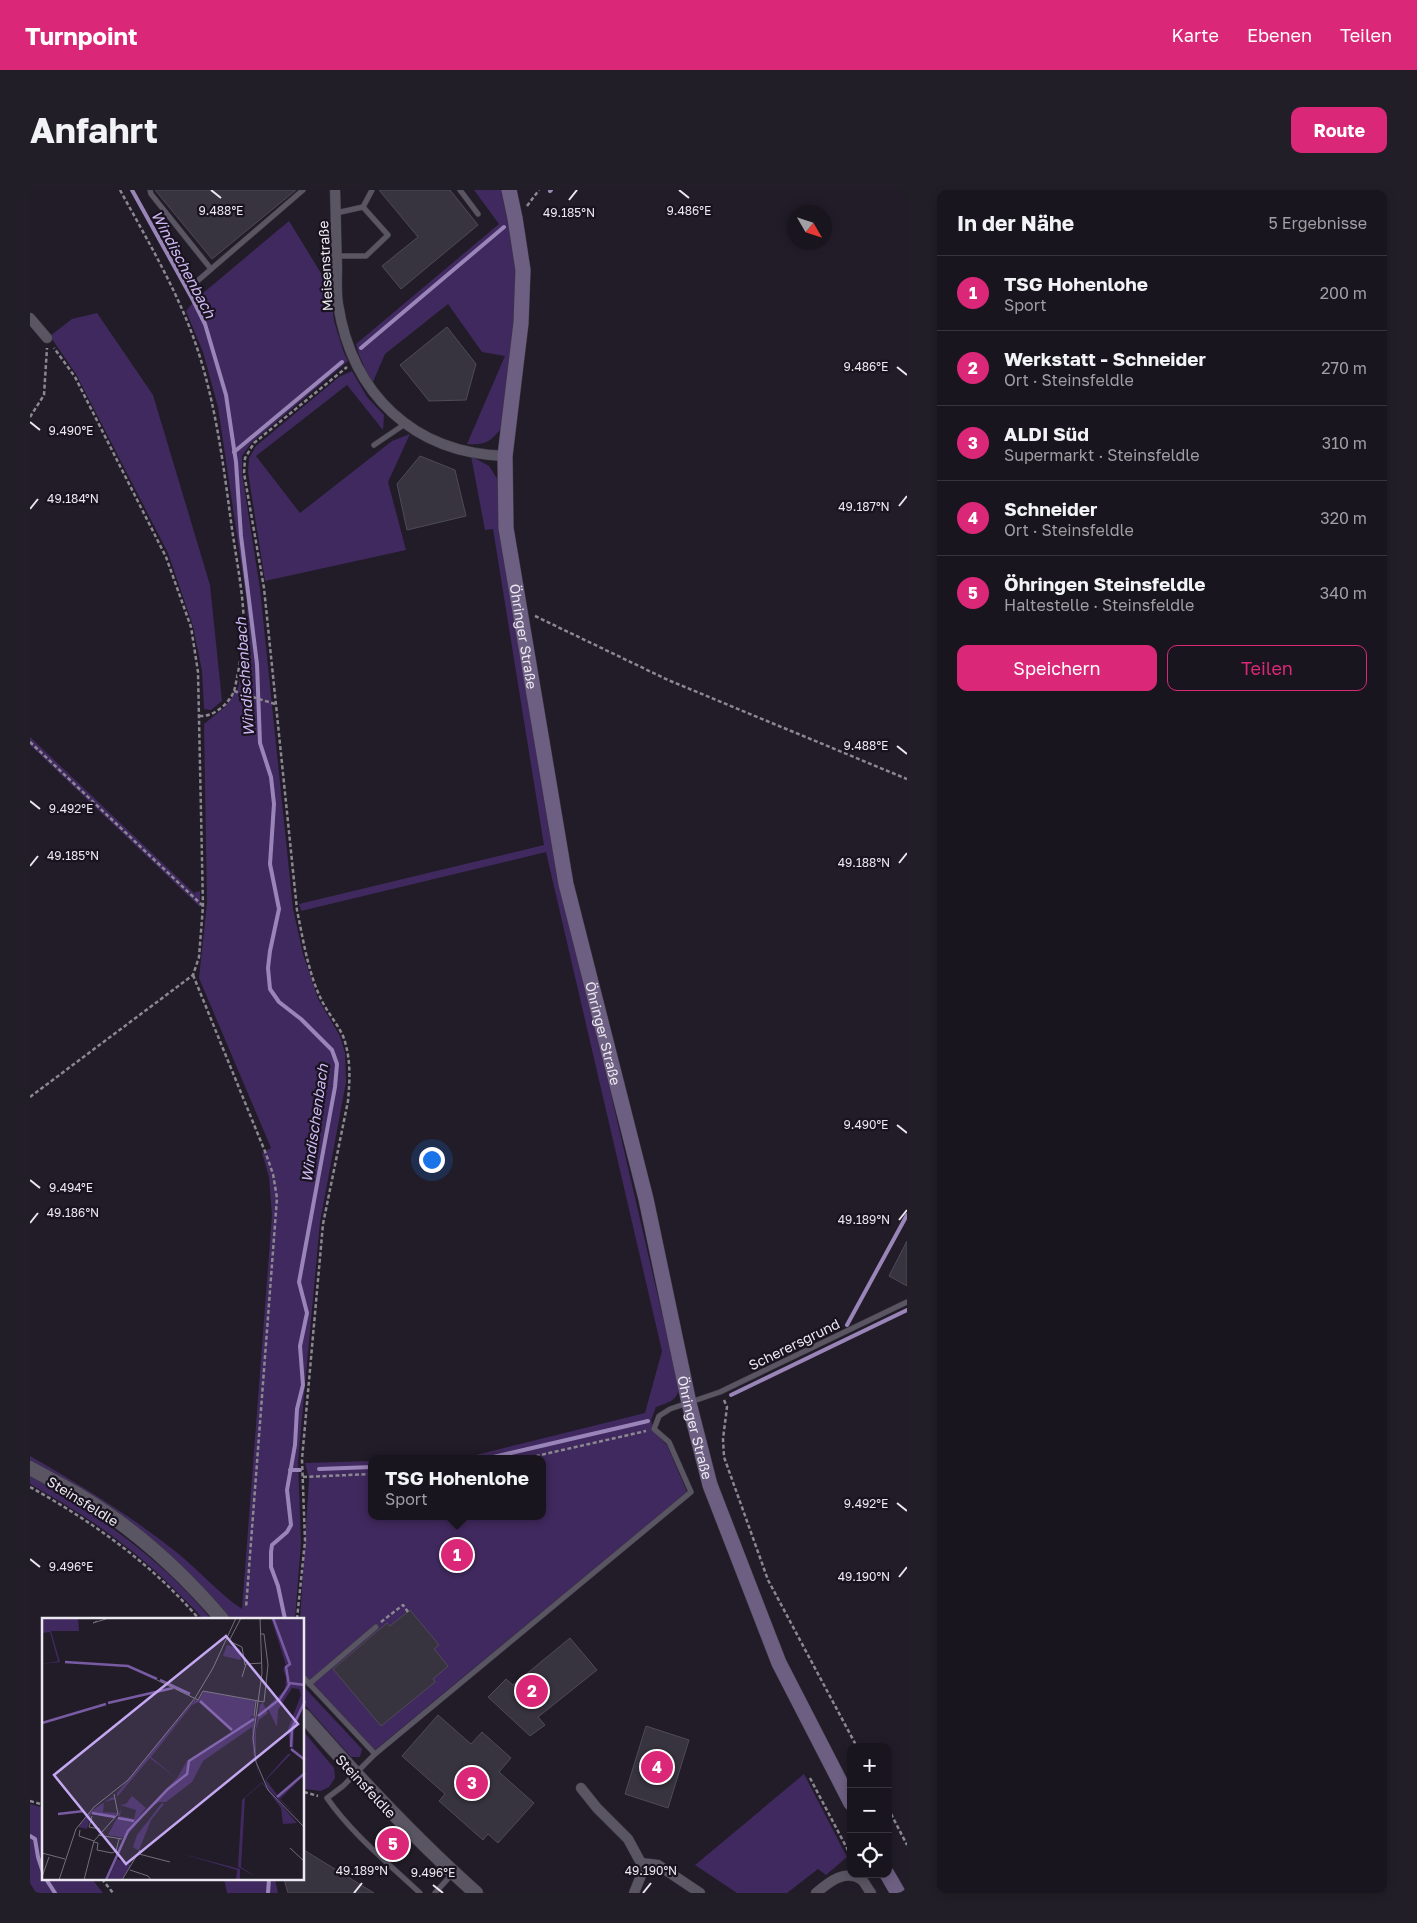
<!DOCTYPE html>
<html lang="de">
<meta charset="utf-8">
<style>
:root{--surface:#19151e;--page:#221e27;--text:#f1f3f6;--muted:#9f9fa4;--line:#37343c;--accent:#db2777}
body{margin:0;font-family:"Golos Text",sans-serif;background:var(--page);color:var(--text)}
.controls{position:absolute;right:15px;bottom:15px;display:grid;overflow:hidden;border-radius:10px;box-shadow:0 2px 8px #0003}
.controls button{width:45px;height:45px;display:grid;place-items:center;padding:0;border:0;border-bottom:1px solid var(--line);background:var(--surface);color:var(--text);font:25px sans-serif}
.compass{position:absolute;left:757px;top:15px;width:45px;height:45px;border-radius:50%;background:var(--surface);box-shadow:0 2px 8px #0003;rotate:129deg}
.you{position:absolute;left:401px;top:969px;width:18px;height:18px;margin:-12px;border:4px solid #fff;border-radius:50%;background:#1a73e8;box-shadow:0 0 0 8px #1a73e833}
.badge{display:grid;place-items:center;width:32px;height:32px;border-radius:50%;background:var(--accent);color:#fff;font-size:16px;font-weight:700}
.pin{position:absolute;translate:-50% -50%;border:2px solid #fff;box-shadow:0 1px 5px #0006}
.popup{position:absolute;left:338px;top:1265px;width:178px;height:65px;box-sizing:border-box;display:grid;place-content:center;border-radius:10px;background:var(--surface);filter:drop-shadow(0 1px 4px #0005);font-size:16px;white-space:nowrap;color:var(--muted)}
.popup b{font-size:19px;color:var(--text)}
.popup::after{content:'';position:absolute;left:50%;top:100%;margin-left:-10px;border:10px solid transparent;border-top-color:var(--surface)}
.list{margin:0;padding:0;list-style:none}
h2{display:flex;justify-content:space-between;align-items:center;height:65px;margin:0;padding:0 20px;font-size:21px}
h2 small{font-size:16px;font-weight:400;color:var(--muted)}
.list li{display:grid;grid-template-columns:32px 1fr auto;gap:15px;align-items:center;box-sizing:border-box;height:75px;padding:0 20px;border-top:1px solid var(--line)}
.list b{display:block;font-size:19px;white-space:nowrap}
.list p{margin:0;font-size:16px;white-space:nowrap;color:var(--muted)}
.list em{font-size:16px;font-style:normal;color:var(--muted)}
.actions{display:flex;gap:10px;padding:15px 20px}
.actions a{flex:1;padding:11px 0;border:1px solid var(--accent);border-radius:10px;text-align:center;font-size:18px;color:var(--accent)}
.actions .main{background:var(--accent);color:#fff}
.icon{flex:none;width:28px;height:28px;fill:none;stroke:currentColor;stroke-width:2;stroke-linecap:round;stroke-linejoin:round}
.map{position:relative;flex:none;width:877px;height:1703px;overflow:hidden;border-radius:10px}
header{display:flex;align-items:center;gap:30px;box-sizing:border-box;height:70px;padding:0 25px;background:var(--accent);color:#fff}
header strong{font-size:24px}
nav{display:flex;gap:28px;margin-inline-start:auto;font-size:18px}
.intro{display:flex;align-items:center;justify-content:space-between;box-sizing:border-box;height:120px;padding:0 30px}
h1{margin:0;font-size:35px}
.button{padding:12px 22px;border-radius:10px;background:var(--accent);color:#fff;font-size:18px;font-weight:700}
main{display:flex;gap:30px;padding:0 30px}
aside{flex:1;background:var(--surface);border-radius:10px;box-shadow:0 2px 8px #0003}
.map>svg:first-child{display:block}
.green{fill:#40295e}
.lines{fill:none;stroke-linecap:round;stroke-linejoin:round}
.stream{stroke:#9a85b9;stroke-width:4}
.building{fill:#37333f;stroke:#4f4a57}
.service-casing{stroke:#3c3842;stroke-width:6}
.minor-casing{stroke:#3c3842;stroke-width:11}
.tertiary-casing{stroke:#3c3842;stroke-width:15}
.secondary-casing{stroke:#3c3842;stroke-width:16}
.path{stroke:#8b8891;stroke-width:2.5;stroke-dasharray:4 2.5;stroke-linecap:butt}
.service{stroke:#5a5563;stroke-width:5}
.minor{stroke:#5a5563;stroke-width:10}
.tertiary{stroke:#5a5563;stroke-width:14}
.secondary{stroke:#6d5f82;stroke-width:15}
.ticks{fill:none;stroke:#ebe8f0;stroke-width:2}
.labels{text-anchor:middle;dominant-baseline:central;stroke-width:4.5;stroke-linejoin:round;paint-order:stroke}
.street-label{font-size:14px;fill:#ebe8f0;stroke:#18131e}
.water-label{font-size:15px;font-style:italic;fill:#cfb8f4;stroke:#18131e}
.inset-river{fill:none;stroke:#785ba2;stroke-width:2.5}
.inset-road{fill:none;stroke:#726e78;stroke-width:1}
.view{fill:#c4a7f1;fill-opacity:0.15;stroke:#c4a7f1;stroke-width:2.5}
.inset-edge{fill:none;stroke:#ebe8f0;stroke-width:2.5}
.ticks-label{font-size:12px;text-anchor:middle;fill:#ebe8f0;stroke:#18131e;stroke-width:4.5;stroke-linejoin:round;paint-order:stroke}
</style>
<header>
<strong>Turnpoint</strong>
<nav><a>Karte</a><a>Ebenen</a><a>Teilen</a></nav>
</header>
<div class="intro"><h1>Anfahrt</h1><a class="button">Route</a></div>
<main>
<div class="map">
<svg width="877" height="1703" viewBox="0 0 877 1703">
<rect width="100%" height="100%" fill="#211c28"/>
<g class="green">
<path d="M 444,0 L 474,0 C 476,11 480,22 482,33 C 494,102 480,171 471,239 C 459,253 455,255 437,254 L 475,166 L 452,162 L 418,114 L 355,164 L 342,194 L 329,165 L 326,154 L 469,34 Z"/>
<path d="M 259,31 L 300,98 L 304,131 L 314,163 L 318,171 L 221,253 L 212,266 L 212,283 L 230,399 L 263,719 L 273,764 L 288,809 L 310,846 L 315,863 L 316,892 L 290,1032 L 268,1271 L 271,1353 L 265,1429 L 201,1429 L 187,1412 L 141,1367 L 0,1272 L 0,1266 C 51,1295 99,1325 145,1361 C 168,1379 188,1403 212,1419 L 242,1025 L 239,987 L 232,963 L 241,958 L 169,788 L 177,713 L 174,534 L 194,518 L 208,499 L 218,442 L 217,413 L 188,217 L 173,162 L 156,121 L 166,109 Z"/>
<path d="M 67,123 L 123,205 L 180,395 L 192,511 L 181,520 L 174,519 L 172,481 L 163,436 L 138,363 L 46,184 L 20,146 L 42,129 Z"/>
<path d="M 322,181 L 337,207 L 354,225 L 353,240 L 317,195 L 226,266 L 270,323 L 362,251 L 380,244 L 358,292 L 376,360 L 235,391 L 218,282 L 219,268 L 226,256 L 309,187 Z"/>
<path d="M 441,266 L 459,276 L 468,290 L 524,659 L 649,1197 C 648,1211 637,1213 626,1217 L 621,1230 L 624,1242 L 637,1255 L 657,1302 L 345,1560 L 274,1485 L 274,1429 L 270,1429 L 279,1289 L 275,1273 L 342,1271 L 342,1326 L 512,1326 L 512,1269 L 430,1269 L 615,1223 L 632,1161 L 516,662 L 271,721 L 269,714 L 514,655 L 463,339 L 455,340 Z"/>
<path d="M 0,547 L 164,703 L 170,701 L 170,717 L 0,555 Z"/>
<path d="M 0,1286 C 67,1324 132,1369 181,1429 L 173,1429 C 166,1420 157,1412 149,1404 C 106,1359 54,1324 0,1294 Z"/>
<path d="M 274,1497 L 332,1559 L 330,1567 L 321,1567 L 274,1514 Z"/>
<path d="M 274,1542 L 304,1578 L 305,1588 L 299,1597 L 291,1601 L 274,1599 Z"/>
<path d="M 774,1584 L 817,1667 L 796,1685 L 788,1679 L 757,1703 L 707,1703 L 665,1675 Z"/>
<path d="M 0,1614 L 14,1618 L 14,1689 L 62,1689 L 73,1703 L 6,1703 L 0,1693 Z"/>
<path d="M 194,1689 L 245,1689 L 248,1703 L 197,1703 Z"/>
</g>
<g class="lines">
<g class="stream">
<path d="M 102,0 L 163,110 L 175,134 L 196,205 L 206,272 L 211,346 L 227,474 L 230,553 L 241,587 L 244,614 L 240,674 L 249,719 L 240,761 L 238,778 L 240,799 L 249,812 L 271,829 L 302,860 L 307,874 L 305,897 L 269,1092 L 277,1123 L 270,1156 L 273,1195 L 267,1219 L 265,1255 L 257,1300 L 261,1335 L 257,1342 L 242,1355 L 241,1362 L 241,1377 L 248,1396 L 255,1429"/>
<path d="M 520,1 L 521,0"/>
<path d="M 331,158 L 474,37"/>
<path d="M 204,262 L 312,172"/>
<path d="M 817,1135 L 877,1025"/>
<path d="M 701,1205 L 877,1120"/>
<path d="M 455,1269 L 618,1231"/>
<path d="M 289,1279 L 342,1277"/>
<path d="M 260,1280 L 270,1280"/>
<path d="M 0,1646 L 5,1649 L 8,1667 L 14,1685"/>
<path d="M 16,1689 L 25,1703"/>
<path d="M 238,1703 L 239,1689"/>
</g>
</g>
<g class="building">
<path d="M 125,0 L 266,0 L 182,69 Z"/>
<path d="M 349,0 L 420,0 L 448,35 L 371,99 L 352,76 L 388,47 Z"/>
<path d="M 417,137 L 446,174 L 436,210 L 399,211 L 370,175 Z"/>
<path d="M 390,266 L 425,280 L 436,326 L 377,340 L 367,294 Z"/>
<path d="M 877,1051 L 877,1096 L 859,1086 Z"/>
<path d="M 380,1420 L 409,1455 L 404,1459 L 418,1476 L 403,1489 L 405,1492 L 351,1536 L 303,1479 L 357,1433 L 360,1436 Z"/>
<path d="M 540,1448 L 567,1480 L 508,1527 L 515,1535 L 500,1546 L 458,1507 L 476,1489 L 483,1495 Z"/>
<path d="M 408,1525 L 441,1554 L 452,1542 L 481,1568 L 469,1582 L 504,1613 L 468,1653 L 458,1644 L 453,1650 L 409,1611 L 415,1604 L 372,1566 Z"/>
<path d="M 616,1536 L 659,1550 L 638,1618 L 595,1604 Z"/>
<path d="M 274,1660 L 344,1703 L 258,1703 L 254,1689 L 274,1689 Z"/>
</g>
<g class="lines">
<g class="service-casing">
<g id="service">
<path d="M 120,0 L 121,4 L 181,79"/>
<path d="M 430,0 L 448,24"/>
<path d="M 333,17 L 342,0"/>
<path d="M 306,23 L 333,17 L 358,45 L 336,66 L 307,66"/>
<path d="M 165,93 L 273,0"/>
<path d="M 344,255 L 375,234"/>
<path d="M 274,1488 L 345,1564"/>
<path d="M 279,1494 L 346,1437"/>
<path d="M 390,1703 C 358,1673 322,1644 297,1608 L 313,1596 L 345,1564 L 661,1302 L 639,1252 L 624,1239 L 629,1226 L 640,1219 L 690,1202 L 877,1112"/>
<path d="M 405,1703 L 423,1683"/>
</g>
</g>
<g class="minor-casing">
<g id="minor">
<path d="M 305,0 C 306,25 306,51 307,76 C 307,89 306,102 308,114 C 322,204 383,263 475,266"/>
<path d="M 0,128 L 17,148"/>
<path d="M 551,1598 L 567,1618 L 598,1649 L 611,1673 L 612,1683 L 604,1703"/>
<path d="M 611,1673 L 628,1675 L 670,1703"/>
<path d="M 786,1703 C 798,1693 815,1678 832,1690 C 835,1693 838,1699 841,1703"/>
</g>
</g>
<g class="tertiary-casing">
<g id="tertiary">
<path d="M 0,1278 C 16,1287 32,1295 47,1304 C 101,1336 151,1381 192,1429"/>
<path d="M 274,1526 C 329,1589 383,1647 446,1703"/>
</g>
</g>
<g class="secondary-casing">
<g id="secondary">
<path id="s1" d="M 479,0 L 485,28 L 493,80 L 491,133 L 475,266 L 476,338 L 536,694 L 616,1009 L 659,1213 L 680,1295 L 749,1473 L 821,1613"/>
<path d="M 857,1684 L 868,1703"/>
</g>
</g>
<g class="path">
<path d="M 90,0 C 119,53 151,107 169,164 C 187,221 194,280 202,339 C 207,373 214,407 214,441 C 214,451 207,491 204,501 C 199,514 183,527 170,526"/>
<path d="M 497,16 L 509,0"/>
<path d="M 0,227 L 14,205 L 17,158"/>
<path d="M 505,426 L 638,490 L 877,589"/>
<path d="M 204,501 L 245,514"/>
<path d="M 0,552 L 173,716"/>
<path d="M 163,785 L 236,964 L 243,984 L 247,1008 L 216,1418"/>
<path d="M 0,907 L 163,785 L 169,767 L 173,716 L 168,482 L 161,437 L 136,367 L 45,187 L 24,158"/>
<path d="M 694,1210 L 697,1217 L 693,1249 L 694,1267 L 738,1390 L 827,1557"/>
<path d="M 493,1269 L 616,1241"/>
<path d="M 273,1287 L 342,1284"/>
<path d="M 0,1297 C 63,1332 122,1374 169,1429"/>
<path d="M 267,1429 L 275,1351 L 272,1269 L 293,1034 L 318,911 C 320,889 321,867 313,846 C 307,833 297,822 291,809 C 278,782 273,749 267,720 L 234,398 L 214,283 L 215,268 L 224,253 L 317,177"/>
<path d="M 351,1432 L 373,1415 L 378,1422"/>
<path d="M 780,1588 L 821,1666"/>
<path d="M 274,1602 L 288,1606"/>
<path d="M 0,1611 L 14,1615"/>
<path d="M 858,1618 L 877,1655"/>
<path d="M 72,1689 L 83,1703"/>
</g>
<use href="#service" class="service"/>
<use href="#minor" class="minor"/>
<use href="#tertiary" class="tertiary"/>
<use href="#secondary" class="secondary"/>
</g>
<path class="ticks" d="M 181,0 L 191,8M 649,0 L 659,8M 539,10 L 547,0M 867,177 L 877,185M 0,232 L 10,240M 869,316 L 877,306M 0,319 L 8,309M 867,556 L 877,564M 0,611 L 10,619M 869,673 L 877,663M 0,676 L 8,666M 867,935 L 877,943M 0,990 L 10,998M 869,1030 L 877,1020M 0,1033 L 8,1023M 867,1313 L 877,1321M 0,1369 L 10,1377M 869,1387 L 877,1377M 403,1695 L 413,1703M 324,1703 L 332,1693M 613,1703 L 621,1693"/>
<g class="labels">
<g class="street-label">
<text transform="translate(295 76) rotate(-93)">Meisenstraße</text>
<text stroke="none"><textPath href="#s1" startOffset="450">Öhringer Straße</textPath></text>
<text stroke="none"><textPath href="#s1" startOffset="855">Öhringer Straße</textPath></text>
<text transform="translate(764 1154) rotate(-26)">Scherersgrund</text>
<text stroke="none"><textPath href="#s1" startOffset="1260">Öhringer Straße</textPath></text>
<text transform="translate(53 1311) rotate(32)">Steinsfeldle</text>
<text transform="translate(336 1596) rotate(47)">Steinsfeldle</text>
</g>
<g class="water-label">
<text transform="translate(154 74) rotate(62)">Windischenbach</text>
<text transform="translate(214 487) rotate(-94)">Windischenbach</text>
<text transform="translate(284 933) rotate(-82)">Windischenbach</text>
</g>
</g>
<g transform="translate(12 1428)">
<rect width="262" height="262" fill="#211c28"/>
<path d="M 0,0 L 36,0 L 37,13 L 9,13 L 18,44 L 0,46 L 16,43 L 8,14 L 0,15 ZM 229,0 L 237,0 L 242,5 L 238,0 L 262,0 L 262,88 L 252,113 L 251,130 L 248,129 L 246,111 L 259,77 L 257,71 L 250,70 L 236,92 L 235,109 L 225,89 L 243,72 L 244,60 L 241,51 L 244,47 ZM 185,27 L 198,31 L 199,42 L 181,38 ZM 162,73 L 213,83 L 211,97 L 207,101 L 212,98 L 214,85 L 211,128 L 218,162 L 211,134 L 210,109 L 161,143 L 150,164 L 124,184 L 117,184 L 108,190 L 83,220 L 66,217 L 75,200 L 89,202 L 76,198 L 79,190 L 78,198 L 92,201 L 94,192 L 78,187 L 84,186 L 90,178 L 104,190 L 93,203 L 135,160 L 145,143 L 164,132 L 196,110 L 190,114 L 157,84 L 150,87 L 109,139 L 134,160 L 108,140 L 75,179 L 75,175 L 152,82 L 157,82 ZM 221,85 L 226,95 L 217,102 L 214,112 L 214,143 L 212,120 L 218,86 ZM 246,136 L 249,136 L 224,162 L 236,178 L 262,154 L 262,171 L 261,158 L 238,181 L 261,204 L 226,171 L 223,162 ZM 220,164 L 255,205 L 241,206 L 239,190 L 220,165 L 203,180 L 199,249 L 213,258 L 196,249 L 200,182 ZM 70,179 L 74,181 L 62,184 L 61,194 L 76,195 L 73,200 L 49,196 L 45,211 L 36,209 L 48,194 ZM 120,185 L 122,186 L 109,202 L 97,232 L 94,231 L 91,229 L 95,217 ZM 137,235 L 198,251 L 198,262 L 194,262 L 195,252 ZM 75,241 L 89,247 L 79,262 L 66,262 Z" fill="#40295e"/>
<path class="inset-river" d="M 23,44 L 86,48 L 115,61M 118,62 L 148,76M 247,65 L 263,67M 158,83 L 190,112M 66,85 L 131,70M 216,98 L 238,81 L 247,67 L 244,49 L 248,46 L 231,0M 0,105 L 64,86M 249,129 L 250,110 L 263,83M 249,131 L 263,142M 235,179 L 263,155M 50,195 L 73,199M 16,196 L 42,193M 76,200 L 92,203M 64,262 L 86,213 L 126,171 L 145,156 L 147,143 L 212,101"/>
<path class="inset-road" d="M 199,0 L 187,23 L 200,29 L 203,47M 218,0 L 220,55 L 211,120 L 214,144 L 226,172 L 263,210M 55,3 L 51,5 L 67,0M 200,59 L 204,46 L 220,45M 115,62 L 156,82 L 161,73 L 222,84 L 226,47 L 222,16 L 218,16M 212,98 L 214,83M 50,198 L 47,209 L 58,211M 38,212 L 37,218 L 52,223M 56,217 L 80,221M 52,224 L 56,225 L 55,232 L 70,235 L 74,233 L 77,221M 248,230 L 263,244M 0,235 L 23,241M 97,236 L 128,244M 88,252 L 106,258 L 109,262M 0,259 L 7,239M 17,262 L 34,211 L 52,189 L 86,162 L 153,80 L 171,50 L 194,0M 42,262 L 52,223 L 76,196 L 72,176M 80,262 L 98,232"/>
<path class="view" d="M 184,18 L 256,106 L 84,246 L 12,157 Z"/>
<rect width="262" height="262" class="inset-edge"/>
</g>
<g class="ticks-label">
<text x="191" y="25">9.488°E</text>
<text x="659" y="25">9.486°E</text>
<text x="539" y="27">49.185°N</text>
<text x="836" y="181">9.486°E</text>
<text x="41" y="245">9.490°E</text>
<text x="43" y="313">49.184°N</text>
<text x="834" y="321">49.187°N</text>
<text x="836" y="560">9.488°E</text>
<text x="41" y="623">9.492°E</text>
<text x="43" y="670">49.185°N</text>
<text x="834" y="677">49.188°N</text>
<text x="836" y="939">9.490°E</text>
<text x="41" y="1002">9.494°E</text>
<text x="43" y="1027">49.186°N</text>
<text x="834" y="1034">49.189°N</text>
<text x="836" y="1318">9.492°E</text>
<text x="41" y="1381">9.496°E</text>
<text x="834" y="1391">49.190°N</text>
<text x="332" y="1685">49.189°N</text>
<text x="621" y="1685">49.190°N</text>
<text x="403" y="1687">9.496°E</text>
</g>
</svg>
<div class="controls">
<button>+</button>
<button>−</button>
<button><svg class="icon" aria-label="locate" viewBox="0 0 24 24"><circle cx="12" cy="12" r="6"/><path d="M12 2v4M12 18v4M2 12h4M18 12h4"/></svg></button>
</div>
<svg class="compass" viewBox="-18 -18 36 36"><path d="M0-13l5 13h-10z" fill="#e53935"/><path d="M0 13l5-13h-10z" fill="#9f9fa4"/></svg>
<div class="you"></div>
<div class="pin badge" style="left:427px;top:1365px">1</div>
<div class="popup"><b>TSG Hohenlohe</b>Sport</div>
<div class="pin badge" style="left:502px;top:1501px">2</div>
<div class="pin badge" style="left:442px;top:1593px">3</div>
<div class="pin badge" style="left:627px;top:1577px">4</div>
<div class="pin badge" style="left:363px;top:1654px">5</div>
</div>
<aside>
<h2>In der Nähe<small>5 Ergebnisse</small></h2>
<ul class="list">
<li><span class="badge">1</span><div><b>TSG Hohenlohe</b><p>Sport</p></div><em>200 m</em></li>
<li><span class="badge">2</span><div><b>Werkstatt - Schneider</b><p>Ort · Steinsfeldle</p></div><em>270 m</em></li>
<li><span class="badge">3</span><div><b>ALDI Süd</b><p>Supermarkt · Steinsfeldle</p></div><em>310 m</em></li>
<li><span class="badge">4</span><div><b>Schneider</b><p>Ort · Steinsfeldle</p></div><em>320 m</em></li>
<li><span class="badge">5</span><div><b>Öhringen Steinsfeldle</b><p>Haltestelle · Steinsfeldle</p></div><em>340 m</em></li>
</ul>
<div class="actions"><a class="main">Speichern</a><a>Teilen</a></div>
</aside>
</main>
